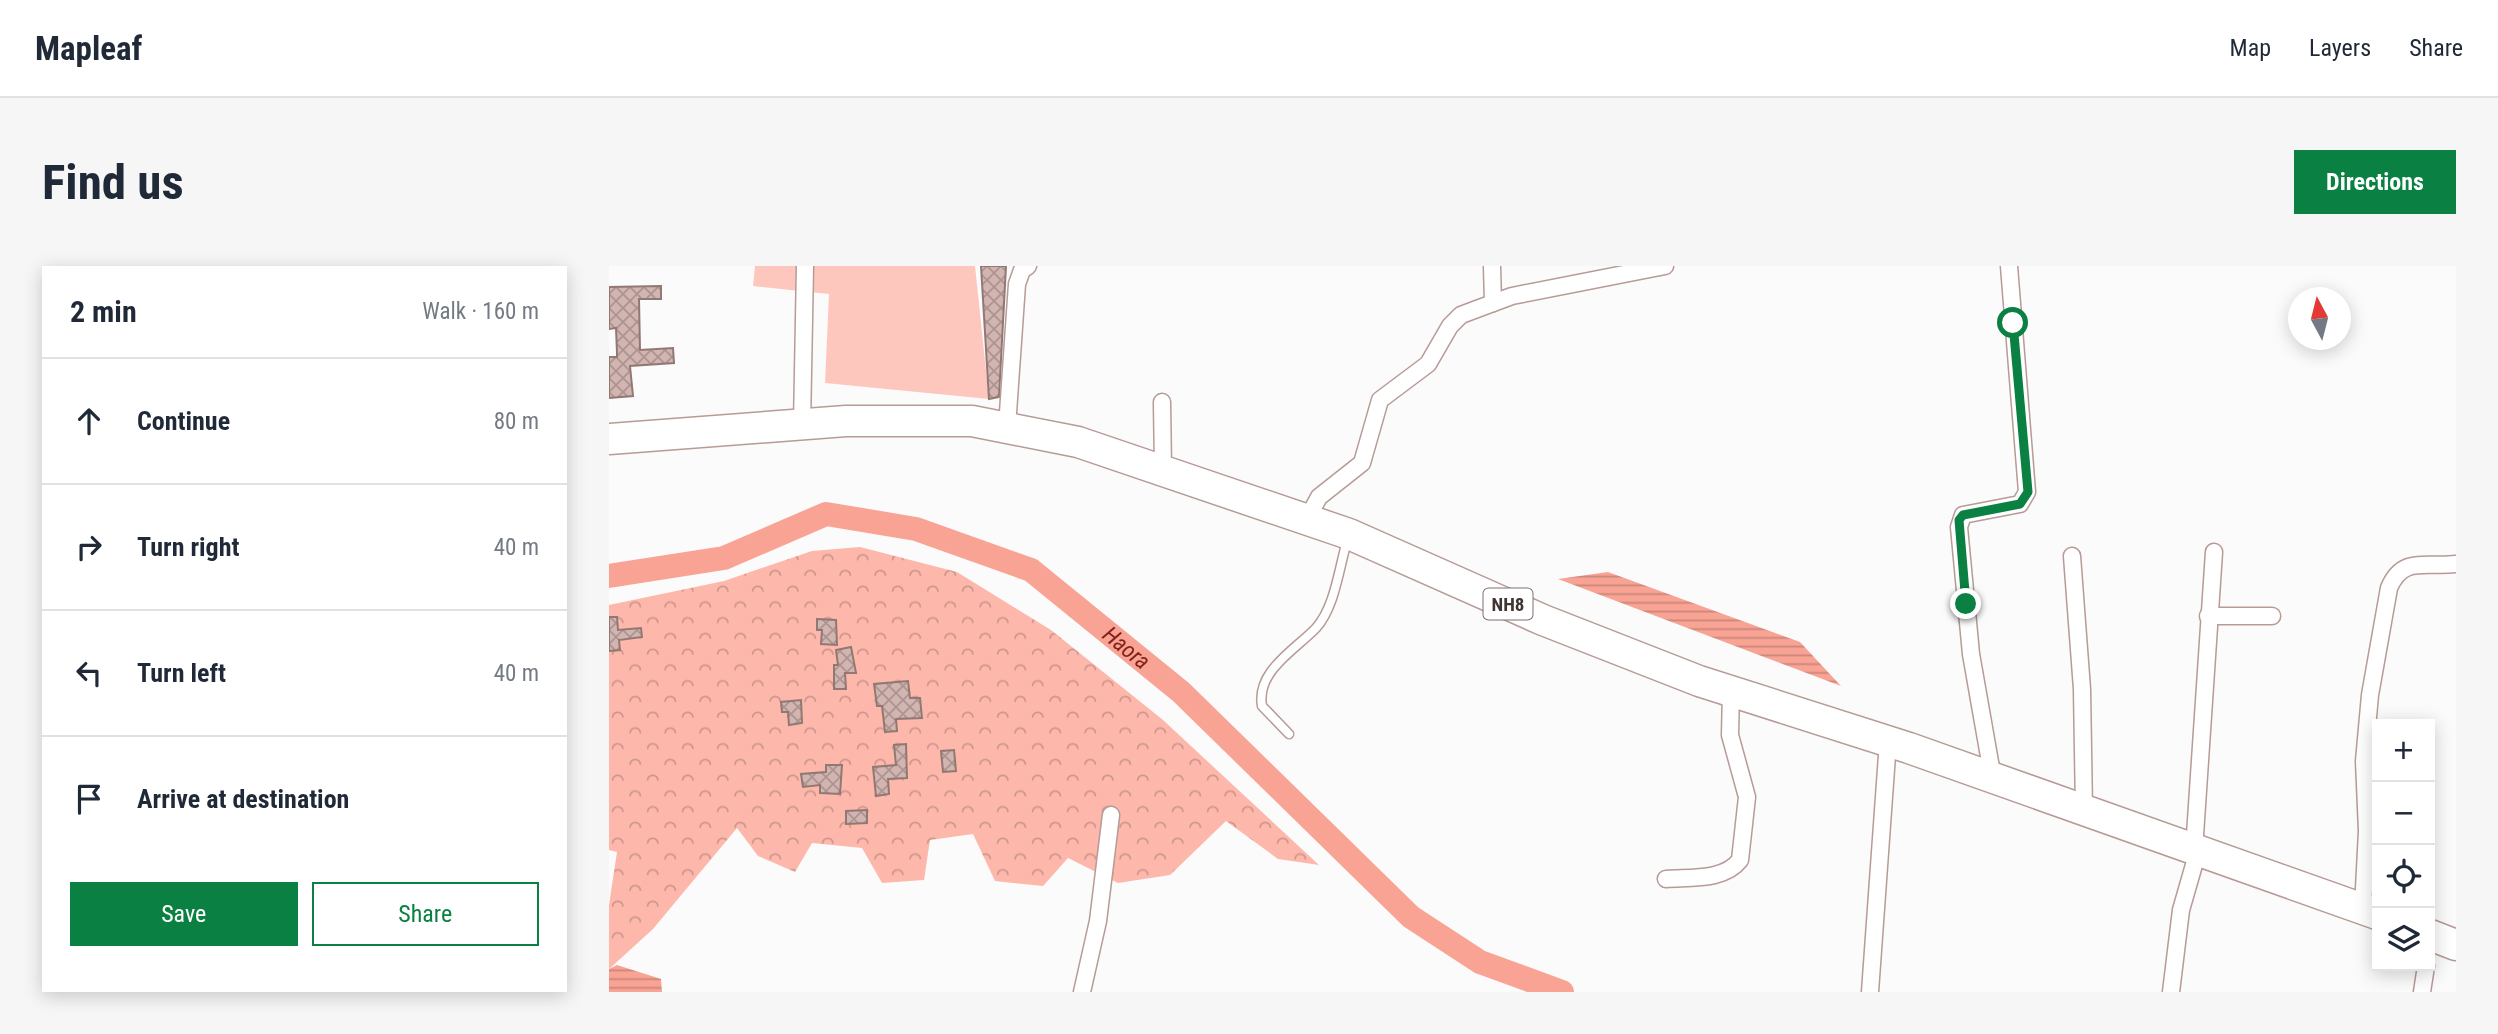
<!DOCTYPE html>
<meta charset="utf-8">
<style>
:root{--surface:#fff;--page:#f6f6f7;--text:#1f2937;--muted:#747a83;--line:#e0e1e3;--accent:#0b8043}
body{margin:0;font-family:"Roboto Condensed",sans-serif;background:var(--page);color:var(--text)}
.controls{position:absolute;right:21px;bottom:21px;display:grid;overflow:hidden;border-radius:0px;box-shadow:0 4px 18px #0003}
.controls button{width:63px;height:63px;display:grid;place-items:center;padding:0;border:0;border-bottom:2px solid var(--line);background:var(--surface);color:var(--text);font:35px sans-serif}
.compass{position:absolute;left:1679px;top:21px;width:63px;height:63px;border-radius:50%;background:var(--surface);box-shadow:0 4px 18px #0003;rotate:353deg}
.stop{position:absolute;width:21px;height:21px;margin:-16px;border:5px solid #0b8043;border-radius:50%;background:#fff}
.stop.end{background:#0b8043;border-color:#fff;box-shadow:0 2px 7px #0008}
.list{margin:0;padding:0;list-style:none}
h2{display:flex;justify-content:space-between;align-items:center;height:91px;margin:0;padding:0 28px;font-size:30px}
h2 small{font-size:23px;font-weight:400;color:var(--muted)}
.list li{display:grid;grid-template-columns:46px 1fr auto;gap:21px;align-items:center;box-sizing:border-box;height:126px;padding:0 28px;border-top:2px solid var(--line)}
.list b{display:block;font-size:26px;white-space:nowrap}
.list em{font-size:23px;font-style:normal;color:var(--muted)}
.actions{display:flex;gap:14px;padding:21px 28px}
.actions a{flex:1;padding:16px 0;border:2px solid var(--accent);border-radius:0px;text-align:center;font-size:24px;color:var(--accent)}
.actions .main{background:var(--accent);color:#fff}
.icon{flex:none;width:38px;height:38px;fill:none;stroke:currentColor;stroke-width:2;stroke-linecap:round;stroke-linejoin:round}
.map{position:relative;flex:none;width:1847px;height:726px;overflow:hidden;border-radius:0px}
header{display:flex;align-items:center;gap:42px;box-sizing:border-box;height:98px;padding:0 35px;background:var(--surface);border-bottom:2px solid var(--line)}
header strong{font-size:33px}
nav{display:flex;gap:38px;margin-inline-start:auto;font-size:24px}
.intro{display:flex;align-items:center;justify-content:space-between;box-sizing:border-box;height:168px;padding:0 42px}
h1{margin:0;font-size:49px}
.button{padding:18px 32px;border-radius:0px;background:var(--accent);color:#fff;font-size:24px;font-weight:700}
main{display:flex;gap:42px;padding:0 42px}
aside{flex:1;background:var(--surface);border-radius:0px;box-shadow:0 4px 18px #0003}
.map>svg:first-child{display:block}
.green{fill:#fec7be}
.forest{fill:url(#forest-crowns)}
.water{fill:url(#water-rules)}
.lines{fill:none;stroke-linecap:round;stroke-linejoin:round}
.river{stroke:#f9a395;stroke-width:24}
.building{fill:url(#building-cross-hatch);stroke:#927873;stroke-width:2}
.lane-casing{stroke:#b69b96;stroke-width:11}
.street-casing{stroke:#b69b96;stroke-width:19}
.highway-casing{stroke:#b69b96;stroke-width:33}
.lane{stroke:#fff;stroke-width:8}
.street{stroke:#fff;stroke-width:16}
.highway{stroke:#fff;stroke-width:30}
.route{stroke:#0b8043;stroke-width:9}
.labels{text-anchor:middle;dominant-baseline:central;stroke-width:6;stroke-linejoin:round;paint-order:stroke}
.shield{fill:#fff;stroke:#797270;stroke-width:2}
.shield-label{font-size:19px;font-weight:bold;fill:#403533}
.water-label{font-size:23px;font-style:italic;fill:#842219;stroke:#fff}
</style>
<header>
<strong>Mapleaf</strong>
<nav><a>Map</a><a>Layers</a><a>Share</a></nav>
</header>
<div class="intro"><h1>Find us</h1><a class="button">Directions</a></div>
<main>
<aside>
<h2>2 min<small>Walk · 160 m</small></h2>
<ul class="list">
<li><svg class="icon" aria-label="ahead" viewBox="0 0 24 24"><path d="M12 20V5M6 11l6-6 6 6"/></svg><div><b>Continue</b></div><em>80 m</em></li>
<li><svg class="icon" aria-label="right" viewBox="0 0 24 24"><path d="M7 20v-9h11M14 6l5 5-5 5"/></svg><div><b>Turn right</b></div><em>40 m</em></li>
<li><svg class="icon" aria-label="left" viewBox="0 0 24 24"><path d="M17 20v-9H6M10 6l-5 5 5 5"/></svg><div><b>Turn left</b></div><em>40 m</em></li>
<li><svg class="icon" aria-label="arrive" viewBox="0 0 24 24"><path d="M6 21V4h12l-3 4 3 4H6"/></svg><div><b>Arrive at destination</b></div></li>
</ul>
<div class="actions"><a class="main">Save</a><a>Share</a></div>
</aside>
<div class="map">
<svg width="1847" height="726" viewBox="0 0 1847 726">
<defs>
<pattern id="forest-crowns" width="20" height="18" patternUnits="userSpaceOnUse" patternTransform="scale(1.75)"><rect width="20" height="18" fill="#fdb7ab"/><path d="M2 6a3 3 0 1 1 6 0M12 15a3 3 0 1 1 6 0" fill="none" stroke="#ce968c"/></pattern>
<pattern id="water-rules" width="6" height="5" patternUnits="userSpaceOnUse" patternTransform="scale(1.75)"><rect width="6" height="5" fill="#f9a395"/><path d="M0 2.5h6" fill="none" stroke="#cb867a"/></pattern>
<pattern id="building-cross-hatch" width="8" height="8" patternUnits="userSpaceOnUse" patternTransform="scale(1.75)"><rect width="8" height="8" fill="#d2b5b0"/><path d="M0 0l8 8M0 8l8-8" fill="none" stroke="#ac9490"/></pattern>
</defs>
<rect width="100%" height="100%" fill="#fbfbfb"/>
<path class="green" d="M 146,0 L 366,0 L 380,133 L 216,117 L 220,28 L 144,20 Z"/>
<path class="forest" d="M 251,281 L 348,306 L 442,364 L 554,454 L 710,599 L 669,593 L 617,555 L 561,609 L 509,617 L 459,592 L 434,620 L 386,615 L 364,568 L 321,574 L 315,614 L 273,617 L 253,582 L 203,577 L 186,606 L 149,590 L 128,562 L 44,663 L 0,703 L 0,639 L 8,586 L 0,584 L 0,339 L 115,315 L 203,285 Z"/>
<g class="water">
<path d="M 999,306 L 1191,376 L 1232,420 L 949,313 Z"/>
<path d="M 8,699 L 52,713 L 53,726 L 0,726 L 0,703 Z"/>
</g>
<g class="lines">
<path class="river" id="s1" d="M 0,310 L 115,292 L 217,248 L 307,263 L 422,304 L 572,426 L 802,651 L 871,696 L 953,726"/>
</g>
<g class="building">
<path d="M 372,0 L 397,0 L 390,131 L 380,133 Z"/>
<path d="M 52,20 L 52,33 L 30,33 L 31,84 L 64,82 L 65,97 L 21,100 L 24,130 L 0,132 L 0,91 L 8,91 L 8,87 L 7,62 L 0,63 L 0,21 Z"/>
<path d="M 0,351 L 8,351 L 9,364 L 32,362 L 33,371 L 10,374 L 11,384 L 0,385 Z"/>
<path d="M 208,353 L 227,354 L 228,379 L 212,378 L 213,364 L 208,364 Z"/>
<path d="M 242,381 L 247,407 L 236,407 L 237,423 L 225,423 L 225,399 L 229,399 L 227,384 Z"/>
<path d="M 299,415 L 301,432 L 311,432 L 313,452 L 287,453 L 288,465 L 276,466 L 273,440 L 268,440 L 265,418 Z"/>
<path d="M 192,434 L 193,457 L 180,459 L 179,446 L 173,446 L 172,436 Z"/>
<path d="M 297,478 L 298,512 L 279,513 L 280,528 L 267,530 L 264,501 L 287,499 L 285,479 Z"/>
<path d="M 345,484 L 347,505 L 334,506 L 332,485 Z"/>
<path d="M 217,499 L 233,499 L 231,528 L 211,527 L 211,519 L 194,521 L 192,508 L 217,506 Z"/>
<path d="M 258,544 L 258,557 L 237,558 L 237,545 Z"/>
</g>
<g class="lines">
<g class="lane-casing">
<path id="lane" d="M 680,468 L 653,440 C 647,405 686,384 707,362 C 726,341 730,302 738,275"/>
</g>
<g class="street-casing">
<g id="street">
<path d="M 884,37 L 903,30 L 1056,0"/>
<path d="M 553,136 L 554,203"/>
<path d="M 193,159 L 196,0"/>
<path d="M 398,161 L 408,18 L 413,4 L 419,0"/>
<path d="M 698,253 L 710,231 L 753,197 L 771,134 L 819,98 L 841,60 L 852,49 L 884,37 L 883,0"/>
<path d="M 1463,290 L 1473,423 L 1475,545"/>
<path d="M 1599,350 L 1663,350"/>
<path d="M 1384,513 L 1362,388 L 1350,261 L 1354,249 L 1411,238 L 1418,226 L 1400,0"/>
<path d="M 1585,584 L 1605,286"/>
<path d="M 1057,613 C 1081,611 1115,615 1131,594 L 1138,531 L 1121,469 L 1122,425"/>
<path d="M 1754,642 L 1758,565 L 1755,495 L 1761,429 L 1780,322 C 1794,289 1817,302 1847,298"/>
<path d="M 473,726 L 489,655 L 502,549"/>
<path d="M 1261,726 L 1279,475"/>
<path d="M 1562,726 L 1572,644 L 1589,585"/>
<path d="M 1813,726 L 1817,700"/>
</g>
</g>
<g class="highway-casing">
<g id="highway">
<path d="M 0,173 L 237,155 L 363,155 L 469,176 L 740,268 L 934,354 L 1090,415 L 1300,482 L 1768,648"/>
<path d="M 1821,669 L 1847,679"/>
</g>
</g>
<use href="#lane" class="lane"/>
<use href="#street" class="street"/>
<use href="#highway" class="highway"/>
</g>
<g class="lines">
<path class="route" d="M 1357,338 L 1350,254 L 1354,249 L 1411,238 L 1419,226 L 1404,57"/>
</g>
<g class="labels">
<rect class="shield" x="874.5" y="322.5" width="49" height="31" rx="5"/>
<g class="shield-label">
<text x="899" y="338">NH8</text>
</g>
<g class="water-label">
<text stroke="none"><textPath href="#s1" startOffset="564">Haora</textPath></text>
</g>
</g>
</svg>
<div class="controls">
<button>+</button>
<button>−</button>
<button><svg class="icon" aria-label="locate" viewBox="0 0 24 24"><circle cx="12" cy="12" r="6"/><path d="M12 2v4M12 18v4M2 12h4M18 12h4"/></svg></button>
<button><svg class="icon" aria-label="layers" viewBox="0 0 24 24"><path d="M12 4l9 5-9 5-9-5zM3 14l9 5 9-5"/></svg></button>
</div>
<svg class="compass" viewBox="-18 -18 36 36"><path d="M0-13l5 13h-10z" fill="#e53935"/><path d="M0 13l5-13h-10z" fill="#747a83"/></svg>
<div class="stop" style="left:1404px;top:57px"></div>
<div class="stop end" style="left:1357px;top:338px"></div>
</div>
</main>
